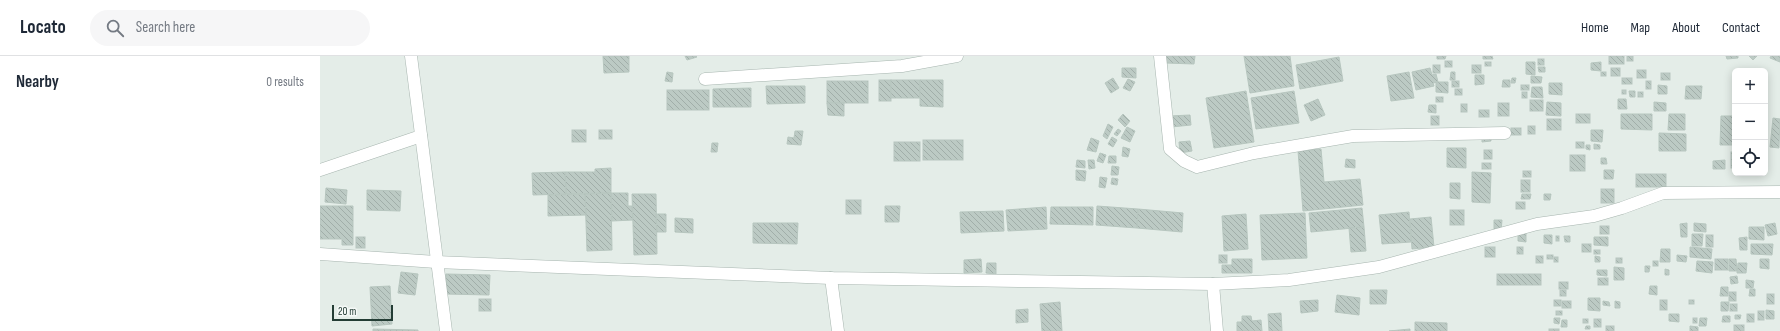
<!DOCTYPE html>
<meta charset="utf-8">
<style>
:root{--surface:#fff;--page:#f6f6f7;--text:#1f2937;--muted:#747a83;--line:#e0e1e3}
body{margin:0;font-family:"Sofia Sans Condensed",sans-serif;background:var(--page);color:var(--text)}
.controls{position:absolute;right:12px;top:12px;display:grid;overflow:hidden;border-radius:6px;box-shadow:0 2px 10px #0003}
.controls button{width:36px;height:36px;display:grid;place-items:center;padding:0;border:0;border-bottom:1px solid var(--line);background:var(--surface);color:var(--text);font:20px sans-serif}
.scale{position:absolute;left:12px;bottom:10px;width:61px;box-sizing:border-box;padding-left:4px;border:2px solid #243d35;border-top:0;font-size:11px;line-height:14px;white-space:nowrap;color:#243d35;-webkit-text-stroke:3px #f5f9f7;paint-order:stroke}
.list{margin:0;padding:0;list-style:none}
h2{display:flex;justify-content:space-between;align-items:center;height:52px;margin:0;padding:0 16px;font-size:17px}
h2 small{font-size:13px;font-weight:400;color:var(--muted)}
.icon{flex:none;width:22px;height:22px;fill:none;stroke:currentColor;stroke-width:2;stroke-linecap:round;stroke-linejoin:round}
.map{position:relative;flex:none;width:1460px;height:275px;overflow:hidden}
header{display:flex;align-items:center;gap:24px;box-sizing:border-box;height:56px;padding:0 20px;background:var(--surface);border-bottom:1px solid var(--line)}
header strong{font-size:19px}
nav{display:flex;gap:22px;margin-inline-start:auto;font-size:14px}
.search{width:280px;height:36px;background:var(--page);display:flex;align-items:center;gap:10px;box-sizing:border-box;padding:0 14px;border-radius:22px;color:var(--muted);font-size:15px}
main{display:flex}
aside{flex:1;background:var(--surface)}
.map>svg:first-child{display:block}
.building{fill:url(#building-back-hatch);stroke:#b7c6bf}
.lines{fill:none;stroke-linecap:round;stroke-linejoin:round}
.minor-casing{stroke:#a7b5af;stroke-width:13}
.minor{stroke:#fff;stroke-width:12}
</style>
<header>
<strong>Locato</strong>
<div class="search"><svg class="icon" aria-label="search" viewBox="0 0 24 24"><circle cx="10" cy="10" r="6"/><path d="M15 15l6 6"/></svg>Search here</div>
<nav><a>Home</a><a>Map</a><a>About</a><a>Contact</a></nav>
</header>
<main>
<aside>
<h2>Nearby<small>0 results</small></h2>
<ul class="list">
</ul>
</aside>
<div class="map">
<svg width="1460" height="275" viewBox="0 0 1460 275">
<defs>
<pattern id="building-back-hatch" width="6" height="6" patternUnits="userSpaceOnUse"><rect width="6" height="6" fill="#bccac4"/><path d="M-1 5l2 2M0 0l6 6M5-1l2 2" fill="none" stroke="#a1aea9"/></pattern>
</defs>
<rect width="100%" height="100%" fill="#e4ede8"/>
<g class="building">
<path d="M 283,0 L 309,0 L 309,16 L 284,17 Z"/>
<path d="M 365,0 L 376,0 L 377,1 L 367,4 Z"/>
<path d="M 846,0 L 875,0 L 874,8 L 846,7 Z"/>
<path d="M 924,0 L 970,0 L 974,30 L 930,37 Z"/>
<path d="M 1117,0 L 1126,0 L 1125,3 L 1117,3 Z"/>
<path d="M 1163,0 L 1172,0 L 1173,3 L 1163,3 Z"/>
<rect x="1289" y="0" width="15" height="8"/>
<rect x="1307" y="0" width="6" height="5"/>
<path d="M 1406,0 L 1418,0 L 1418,2 L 1407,3 Z"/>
<path d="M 1429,0 L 1437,0 L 1433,4 Z"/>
<path d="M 1451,0 L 1460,0 L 1460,6 L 1450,2 Z"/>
<path d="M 1019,1 L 1023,25 L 980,33 L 976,9 Z"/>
<rect x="1218" y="3" width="6" height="6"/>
<rect x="1125" y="5" width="7" height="6"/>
<rect x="1165" y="6" width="6" height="4"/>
<path d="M 1206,6 L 1215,6 L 1215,19 L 1206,18 Z"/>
<path d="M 1281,6 L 1281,15 L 1271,14 L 1271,7 Z"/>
<rect x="1113" y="9" width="7" height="8"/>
<rect x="1152" y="9" width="9" height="8"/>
<path d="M 1218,11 L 1225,11 L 1225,16 L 1219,16 Z"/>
<path d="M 802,12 L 816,12 L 816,22 L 802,21 Z"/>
<path d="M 1110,12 L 1112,19 L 1116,18 L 1118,26 L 1113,27 L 1114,30 L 1096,34 L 1092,16 Z"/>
<rect x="1291" y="12" width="9" height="8"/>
<rect x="1317" y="14" width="9" height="8"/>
<path d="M 347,16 L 353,17 L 352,26 L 345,25 Z"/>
<path d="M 1089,16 L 1094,42 L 1071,45 L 1067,20 Z"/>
<path d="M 1131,16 L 1135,16 L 1135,24 L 1130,24 Z"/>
<rect x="1281" y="16" width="5" height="4"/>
<rect x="1341" y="17" width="9" height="7"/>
<path d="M 1155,19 L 1164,19 L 1164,28 L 1155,29 Z"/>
<path d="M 1211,20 L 1222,21 L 1221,27 L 1211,27 Z"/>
<path d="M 793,22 L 799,32 L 791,37 L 785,27 Z"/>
<path d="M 1192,22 L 1196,22 L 1195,27 L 1191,27 Z"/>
<rect x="1302" y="22" width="10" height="6"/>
<path d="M 808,23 L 815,26 L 810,35 L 803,32 Z"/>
<rect x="559" y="24" width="12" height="21"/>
<rect x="571" y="24" width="29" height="18"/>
<path d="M 600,24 L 623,24 L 623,51 L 600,50 Z"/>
<path d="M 1183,24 L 1190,24 L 1190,31 L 1182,31 Z"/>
<rect x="507" y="25" width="41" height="22"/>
<rect x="1132" y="25" width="7" height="6"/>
<rect x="1326" y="25" width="5" height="8"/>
<path d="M 1116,26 L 1128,26 L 1128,37 L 1116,36 Z"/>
<path d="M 1229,27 L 1242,27 L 1242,39 L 1229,38 Z"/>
<rect x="1201" y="29" width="8" height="5"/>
<path d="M 1338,29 L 1347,30 L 1347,38 L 1338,38 Z"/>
<path d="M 446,30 L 485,30 L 485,47 L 447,48 Z"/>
<path d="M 1366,30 L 1382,30 L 1381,43 L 1365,43 Z"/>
<path d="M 1212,31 L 1222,31 L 1223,42 L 1211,41 Z"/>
<path d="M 431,32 L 431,51 L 393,51 L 393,33 Z"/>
<rect x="1135" y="33" width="7" height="6"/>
<rect x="347" y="34" width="42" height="20"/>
<rect x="1302" y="34" width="4" height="4"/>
<path d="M 926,35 L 934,86 L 894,92 L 886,42 Z"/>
<path d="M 974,35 L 979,67 L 936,73 L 931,42 Z"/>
<path d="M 1309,35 L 1315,35 L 1315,41 L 1310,41 Z"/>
<rect x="1202" y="36" width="5" height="6"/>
<rect x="1318" y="36" width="5" height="5"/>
<rect x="1116" y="41" width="7" height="5"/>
<path d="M 998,43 L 1005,59 L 991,65 L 984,49 Z"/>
<path d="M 1298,43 L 1306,43 L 1307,53 L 1298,53 Z"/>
<rect x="1210" y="44" width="13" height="11"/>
<path d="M 1227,46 L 1241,47 L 1241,60 L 1226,59 Z"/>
<path d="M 1334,46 L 1346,47 L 1346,55 L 1334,55 Z"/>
<path d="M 507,47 L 524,47 L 524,60 L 508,59 Z"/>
<rect x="1178" y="47" width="11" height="13"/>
<rect x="1141" y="48" width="6" height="8"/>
<path d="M 1109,49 L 1116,49 L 1116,57 L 1108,56 Z"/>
<rect x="1159" y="54" width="10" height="7"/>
<path d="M 803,58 L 810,65 L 805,71 L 798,64 Z"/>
<rect x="1256" y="58" width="14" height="9"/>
<path d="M 1301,58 L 1332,58 L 1332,74 L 1301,73 Z"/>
<path d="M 1349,58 L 1365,58 L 1365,74 L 1348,74 Z"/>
<path d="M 870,59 L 871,69 L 851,71 L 850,60 Z"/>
<rect x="1111" y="60" width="8" height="9"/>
<path d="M 1401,60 L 1415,60 L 1415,89 L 1400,89 Z"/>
<path d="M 1453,62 L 1460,63 L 1459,92 L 1450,91 Z"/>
<rect x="1227" y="63" width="14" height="11"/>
<path d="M 788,68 L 793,71 L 787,83 L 783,80 Z"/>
<rect x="1208" y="70" width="7" height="8"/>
<path d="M 807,71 L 815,75 L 810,86 L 801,82 Z"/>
<rect x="1191" y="72" width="10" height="7"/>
<path d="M 798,73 L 801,75 L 797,80 L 794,78 Z"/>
<rect x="252" y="74" width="14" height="12"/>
<rect x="279" y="74" width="13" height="9"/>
<path d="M 1271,74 L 1283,74 L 1282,86 L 1271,85 Z"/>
<path d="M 475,75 L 483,75 L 481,89 L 467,88 L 468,81 L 474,82 Z"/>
<path d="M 1339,77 L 1366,78 L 1366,95 L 1339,95 Z"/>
<path d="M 1162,80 L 1171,80 L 1171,85 L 1162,86 Z"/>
<path d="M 792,81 L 797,84 L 793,91 L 788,88 Z"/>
<path d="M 771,82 L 779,85 L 776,96 L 767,94 Z"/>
<rect x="603" y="84" width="40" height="20"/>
<path d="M 870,85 L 872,95 L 860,97 L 859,86 Z"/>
<rect x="574" y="86" width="26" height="19"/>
<rect x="1256" y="86" width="8" height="6"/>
<path d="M 392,87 L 398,87 L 397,96 L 391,96 Z"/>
<path d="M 1274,88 L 1280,89 L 1280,93 L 1274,93 Z"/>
<path d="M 1266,89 L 1270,89 L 1270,94 L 1266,93 Z"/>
<path d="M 803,91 L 810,93 L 808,101 L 802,100 Z"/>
<path d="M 1127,92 L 1146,92 L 1146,112 L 1127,111 Z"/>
<path d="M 1001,93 L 1004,126 L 1040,123 L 1043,149 L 983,155 L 978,95 Z"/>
<rect x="1164" y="94" width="8" height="9"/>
<rect x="1411" y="96" width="4" height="16"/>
<path d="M 780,97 L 786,99 L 783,107 L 777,105 Z"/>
<rect x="1250" y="99" width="15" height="16"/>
<path d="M 789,100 L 796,100 L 796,107 L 788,107 Z"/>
<path d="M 1281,102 L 1286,102 L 1287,108 L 1281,108 Z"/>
<path d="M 1026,103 L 1035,104 L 1035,112 L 1025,111 Z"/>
<path d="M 757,104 L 765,105 L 765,112 L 756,111 Z"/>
<path d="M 768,104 L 774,104 L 775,112 L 769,113 Z"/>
<path d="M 1405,104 L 1405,113 L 1393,113 L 1393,105 Z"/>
<rect x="1162" y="107" width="9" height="6"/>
<path d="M 792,110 L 799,111 L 798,119 L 791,119 Z"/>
<path d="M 291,112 L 291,137 L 246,138 L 245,116 L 275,116 L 275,113 Z"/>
<path d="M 756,114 L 766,115 L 765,125 L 756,124 Z"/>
<path d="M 1284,114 L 1294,114 L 1293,123 L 1284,123 Z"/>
<rect x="1203" y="115" width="8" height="6"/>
<path d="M 245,116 L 246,138 L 213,139 L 212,117 Z"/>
<path d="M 1152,116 L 1171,117 L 1170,147 L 1152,146 Z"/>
<rect x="1316" y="118" width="30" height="13"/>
<path d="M 780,121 L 787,122 L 785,132 L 779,131 Z"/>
<path d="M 792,122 L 798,123 L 797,129 L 791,128 Z"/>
<rect x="1201" y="124" width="9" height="12"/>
<path d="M 1130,127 L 1140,127 L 1140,143 L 1130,142 Z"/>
<path d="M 6,132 L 27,134 L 26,148 L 5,146 Z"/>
<rect x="1281" y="133" width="13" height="14"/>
<path d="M 47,134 L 81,135 L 80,155 L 47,154 Z"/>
<path d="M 291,137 L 308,137 L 308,150 L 312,150 L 313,164 L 292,165 Z"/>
<path d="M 291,137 L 292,194 L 267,195 L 265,138 Z"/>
<path d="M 265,138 L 266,159 L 228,160 L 228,139 Z"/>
<path d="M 312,138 L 336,138 L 337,198 L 314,199 Z"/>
<path d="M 1202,138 L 1211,138 L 1210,143 L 1201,143 Z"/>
<path d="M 1224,138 L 1231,138 L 1230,144 L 1224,144 Z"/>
<rect x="526" y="144" width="15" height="14"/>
<rect x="1196" y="146" width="9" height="7"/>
<path d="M 0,150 L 33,150 L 33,189 L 22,189 L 22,183 L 0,183 Z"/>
<path d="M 565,150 L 580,150 L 579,166 L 565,166 Z"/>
<path d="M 777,150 L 818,153 L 817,172 L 776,169 Z"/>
<path d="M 726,151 L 727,173 L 688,175 L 686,154 Z"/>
<path d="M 731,151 L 773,151 L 773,169 L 730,168 Z"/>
<path d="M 1042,152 L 1044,171 L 991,176 L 989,157 Z"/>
<path d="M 818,153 L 863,157 L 862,176 L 817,172 Z"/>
<rect x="1130" y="154" width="14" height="15"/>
<path d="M 683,155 L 684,175 L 641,177 L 640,156 Z"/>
<path d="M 1089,156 L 1091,186 L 1062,188 L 1059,159 Z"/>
<path d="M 985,157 L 987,202 L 942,204 L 940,159 Z"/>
<path d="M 336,158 L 346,158 L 346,176 L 337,176 Z"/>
<path d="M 926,158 L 928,193 L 904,195 L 902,160 Z"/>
<path d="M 1111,161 L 1114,191 L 1092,193 L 1090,163 Z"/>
<path d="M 355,162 L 373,163 L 373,177 L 355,176 Z"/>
<path d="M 1174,164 L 1182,164 L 1181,175 L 1174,175 Z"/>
<path d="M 433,167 L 478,167 L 477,188 L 433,187 Z"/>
<path d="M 1367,167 L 1367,181 L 1361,181 L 1360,168 Z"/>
<path d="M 1374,167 L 1386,168 L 1386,176 L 1374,175 Z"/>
<path d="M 1455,167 L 1457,178 L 1448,180 L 1445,169 Z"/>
<rect x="1280" y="170" width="9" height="8"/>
<path d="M 1044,171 L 1046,195 L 1031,196 L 1029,172 Z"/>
<path d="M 1429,171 L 1444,171 L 1444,184 L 1429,183 Z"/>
<path d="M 1198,176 L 1206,176 L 1206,186 L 1198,185 Z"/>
<path d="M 1372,178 L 1383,178 L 1382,190 L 1372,190 Z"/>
<path d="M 1224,179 L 1232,179 L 1232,188 L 1224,187 Z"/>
<rect x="1386" y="179" width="7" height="12"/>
<rect x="1236" y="180" width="3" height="5"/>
<path d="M 1244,180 L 1250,180 L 1250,186 L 1245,186 Z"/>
<rect x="36" y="181" width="9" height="11"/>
<path d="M 1274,181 L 1288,181 L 1288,190 L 1274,189 Z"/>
<path d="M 1427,181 L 1427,194 L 1420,194 L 1419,182 Z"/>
<rect x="1262" y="188" width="9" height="8"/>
<path d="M 1431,188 L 1453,188 L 1452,199 L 1431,198 Z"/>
<rect x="1165" y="191" width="10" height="10"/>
<rect x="1197" y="191" width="6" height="7"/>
<path d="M 1370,191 L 1392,193 L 1391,203 L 1370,201 Z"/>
<path d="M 1341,193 L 1350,193 L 1350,206 L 1340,206 Z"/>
<rect x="1274" y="194" width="6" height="4"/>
<rect x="899" y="199" width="8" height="8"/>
<rect x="1227" y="199" width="6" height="4"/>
<path d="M 1357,199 L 1367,200 L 1366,206 L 1357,205 Z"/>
<rect x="1216" y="200" width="7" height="7"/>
<path d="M 1275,200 L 1280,201 L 1280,206 L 1275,206 Z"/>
<rect x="1234" y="201" width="4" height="5"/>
<rect x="1296" y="202" width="6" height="5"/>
<path d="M 661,203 L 662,216 L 644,217 L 644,204 Z"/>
<path d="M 912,203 L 932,203 L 932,217 L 902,217 L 902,209 L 912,209 Z"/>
<rect x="1395" y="203" width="13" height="11"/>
<path d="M 1409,203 L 1416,203 L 1417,215 L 1409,215 Z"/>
<path d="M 1440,203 L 1449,203 L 1449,213 L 1440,212 Z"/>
<rect x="1333" y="205" width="5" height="5"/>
<path d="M 1377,205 L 1393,206 L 1392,217 L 1376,215 Z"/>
<path d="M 667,207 L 676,207 L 676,218 L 666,217 Z"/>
<path d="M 1418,207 L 1427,207 L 1426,217 L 1417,217 Z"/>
<path d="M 1325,210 L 1330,210 L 1329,216 L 1325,216 Z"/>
<path d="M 1294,211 L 1304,212 L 1304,224 L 1294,224 Z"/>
<path d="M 1345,213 L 1349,214 L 1349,219 L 1345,219 Z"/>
<path d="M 1277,214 L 1287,214 L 1287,220 L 1277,219 Z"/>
<path d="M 81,216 L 98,218 L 95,239 L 78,237 Z"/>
<path d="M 126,218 L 170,219 L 169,239 L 125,238 Z"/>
<rect x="1177" y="218" width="44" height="11"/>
<path d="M 1417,220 L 1418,227 L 1411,228 L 1410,221 Z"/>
<rect x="1278" y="222" width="10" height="7"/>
<path d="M 1426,224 L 1434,225 L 1433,232 L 1426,232 Z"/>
<rect x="1239" y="226" width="9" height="7"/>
<path d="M 70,230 L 72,268 L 52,270 L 50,231 Z"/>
<path d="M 1330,230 L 1337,230 L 1337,239 L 1329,238 Z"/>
<path d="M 1401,231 L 1408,231 L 1408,240 L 1400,240 Z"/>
<path d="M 1430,233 L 1435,233 L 1435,240 L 1429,240 Z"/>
<path d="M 1050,234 L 1067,234 L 1066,248 L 1050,248 Z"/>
<rect x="1240" y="234" width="6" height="6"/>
<rect x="1409" y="236" width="7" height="9"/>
<rect x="1447" y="238" width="7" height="10"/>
<path d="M 1017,239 L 1040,242 L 1039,259 L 1015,256 Z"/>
<path d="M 1268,242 L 1280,242 L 1280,255 L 1268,254 Z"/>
<rect x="159" y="243" width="12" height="12"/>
<path d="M 998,244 L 998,255 L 981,257 L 980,245 Z"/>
<rect x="1234" y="244" width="7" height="6"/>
<rect x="1340" y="244" width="7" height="10"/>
<rect x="1369" y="244" width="5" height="4"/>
<rect x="1242" y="245" width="9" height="7"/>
<path d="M 1283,245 L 1289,246 L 1290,250 L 1283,249 Z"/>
<path d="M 1295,245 L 1300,246 L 1300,252 L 1295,252 Z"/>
<path d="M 740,246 L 742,275 L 722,275 L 720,248 Z"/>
<path d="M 1401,246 L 1409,246 L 1408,255 L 1401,255 Z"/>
<rect x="1410" y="248" width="7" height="7"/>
<path d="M 708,253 L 708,266 L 696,267 L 696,254 Z"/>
<path d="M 1446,254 L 1454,255 L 1454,263 L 1446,263 Z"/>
<rect x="1236" y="255" width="6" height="4"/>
<rect x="1438" y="255" width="6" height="9"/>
<path d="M 961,257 L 962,275 L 949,275 L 948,258 Z"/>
<path d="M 1349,258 L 1359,258 L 1359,266 L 1349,265 Z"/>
<rect x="1427" y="258" width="7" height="8"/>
<path d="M 1415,259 L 1421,259 L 1420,263 L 1415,263 Z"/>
<path d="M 922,260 L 931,260 L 932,265 L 941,264 L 942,275 L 917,275 L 917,266 L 922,266 Z"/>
<path d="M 1403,260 L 1410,260 L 1410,266 L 1402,266 Z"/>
<path d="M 1234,262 L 1240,262 L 1239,268 L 1234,267 Z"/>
<rect x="1373" y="262" width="4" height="5"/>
<path d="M 1380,262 L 1387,262 L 1386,270 L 1379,270 Z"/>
<rect x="1263" y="263" width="5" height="4"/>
<rect x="1274" y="263" width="7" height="8"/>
<path d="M 1242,264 L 1247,264 L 1247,271 L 1241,271 Z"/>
<path d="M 1095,266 L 1127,267 L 1127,275 L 1095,275 Z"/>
<rect x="1414" y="269" width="10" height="6"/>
<path d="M 1266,270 L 1270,270 L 1270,273 L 1265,273 Z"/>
<rect x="1286" y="270" width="8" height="5"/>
<path d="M 1370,270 L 1378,271 L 1378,275 L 1370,275 Z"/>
<path d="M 53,273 L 98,274 L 98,275 L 53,275 Z"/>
<path d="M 1090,273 L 1090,275 L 1069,275 Z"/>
<rect x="1229" y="273" width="10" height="2"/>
</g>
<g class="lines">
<g class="minor-casing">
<g id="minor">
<path d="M 91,0 L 126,275"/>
<path d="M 840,0 L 850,93 L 864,105 L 877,111 L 934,97 L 1033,80 L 1185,77"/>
<path d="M 385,23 L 582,10 L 637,0"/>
<path d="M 0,114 L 101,80"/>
<path d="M 0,198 L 116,206 L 511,222 L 893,228 L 969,224 L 1059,211 L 1217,168 L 1274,160 L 1302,152 L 1343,137 L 1460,136"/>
<path d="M 511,222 L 518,275"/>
<path d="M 893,228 L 897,275"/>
</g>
</g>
<use href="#minor" class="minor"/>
</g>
</svg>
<div class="controls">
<button>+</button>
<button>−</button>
<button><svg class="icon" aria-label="locate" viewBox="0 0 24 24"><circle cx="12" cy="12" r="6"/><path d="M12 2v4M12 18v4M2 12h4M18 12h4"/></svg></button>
</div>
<div class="scale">20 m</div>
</div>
</main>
